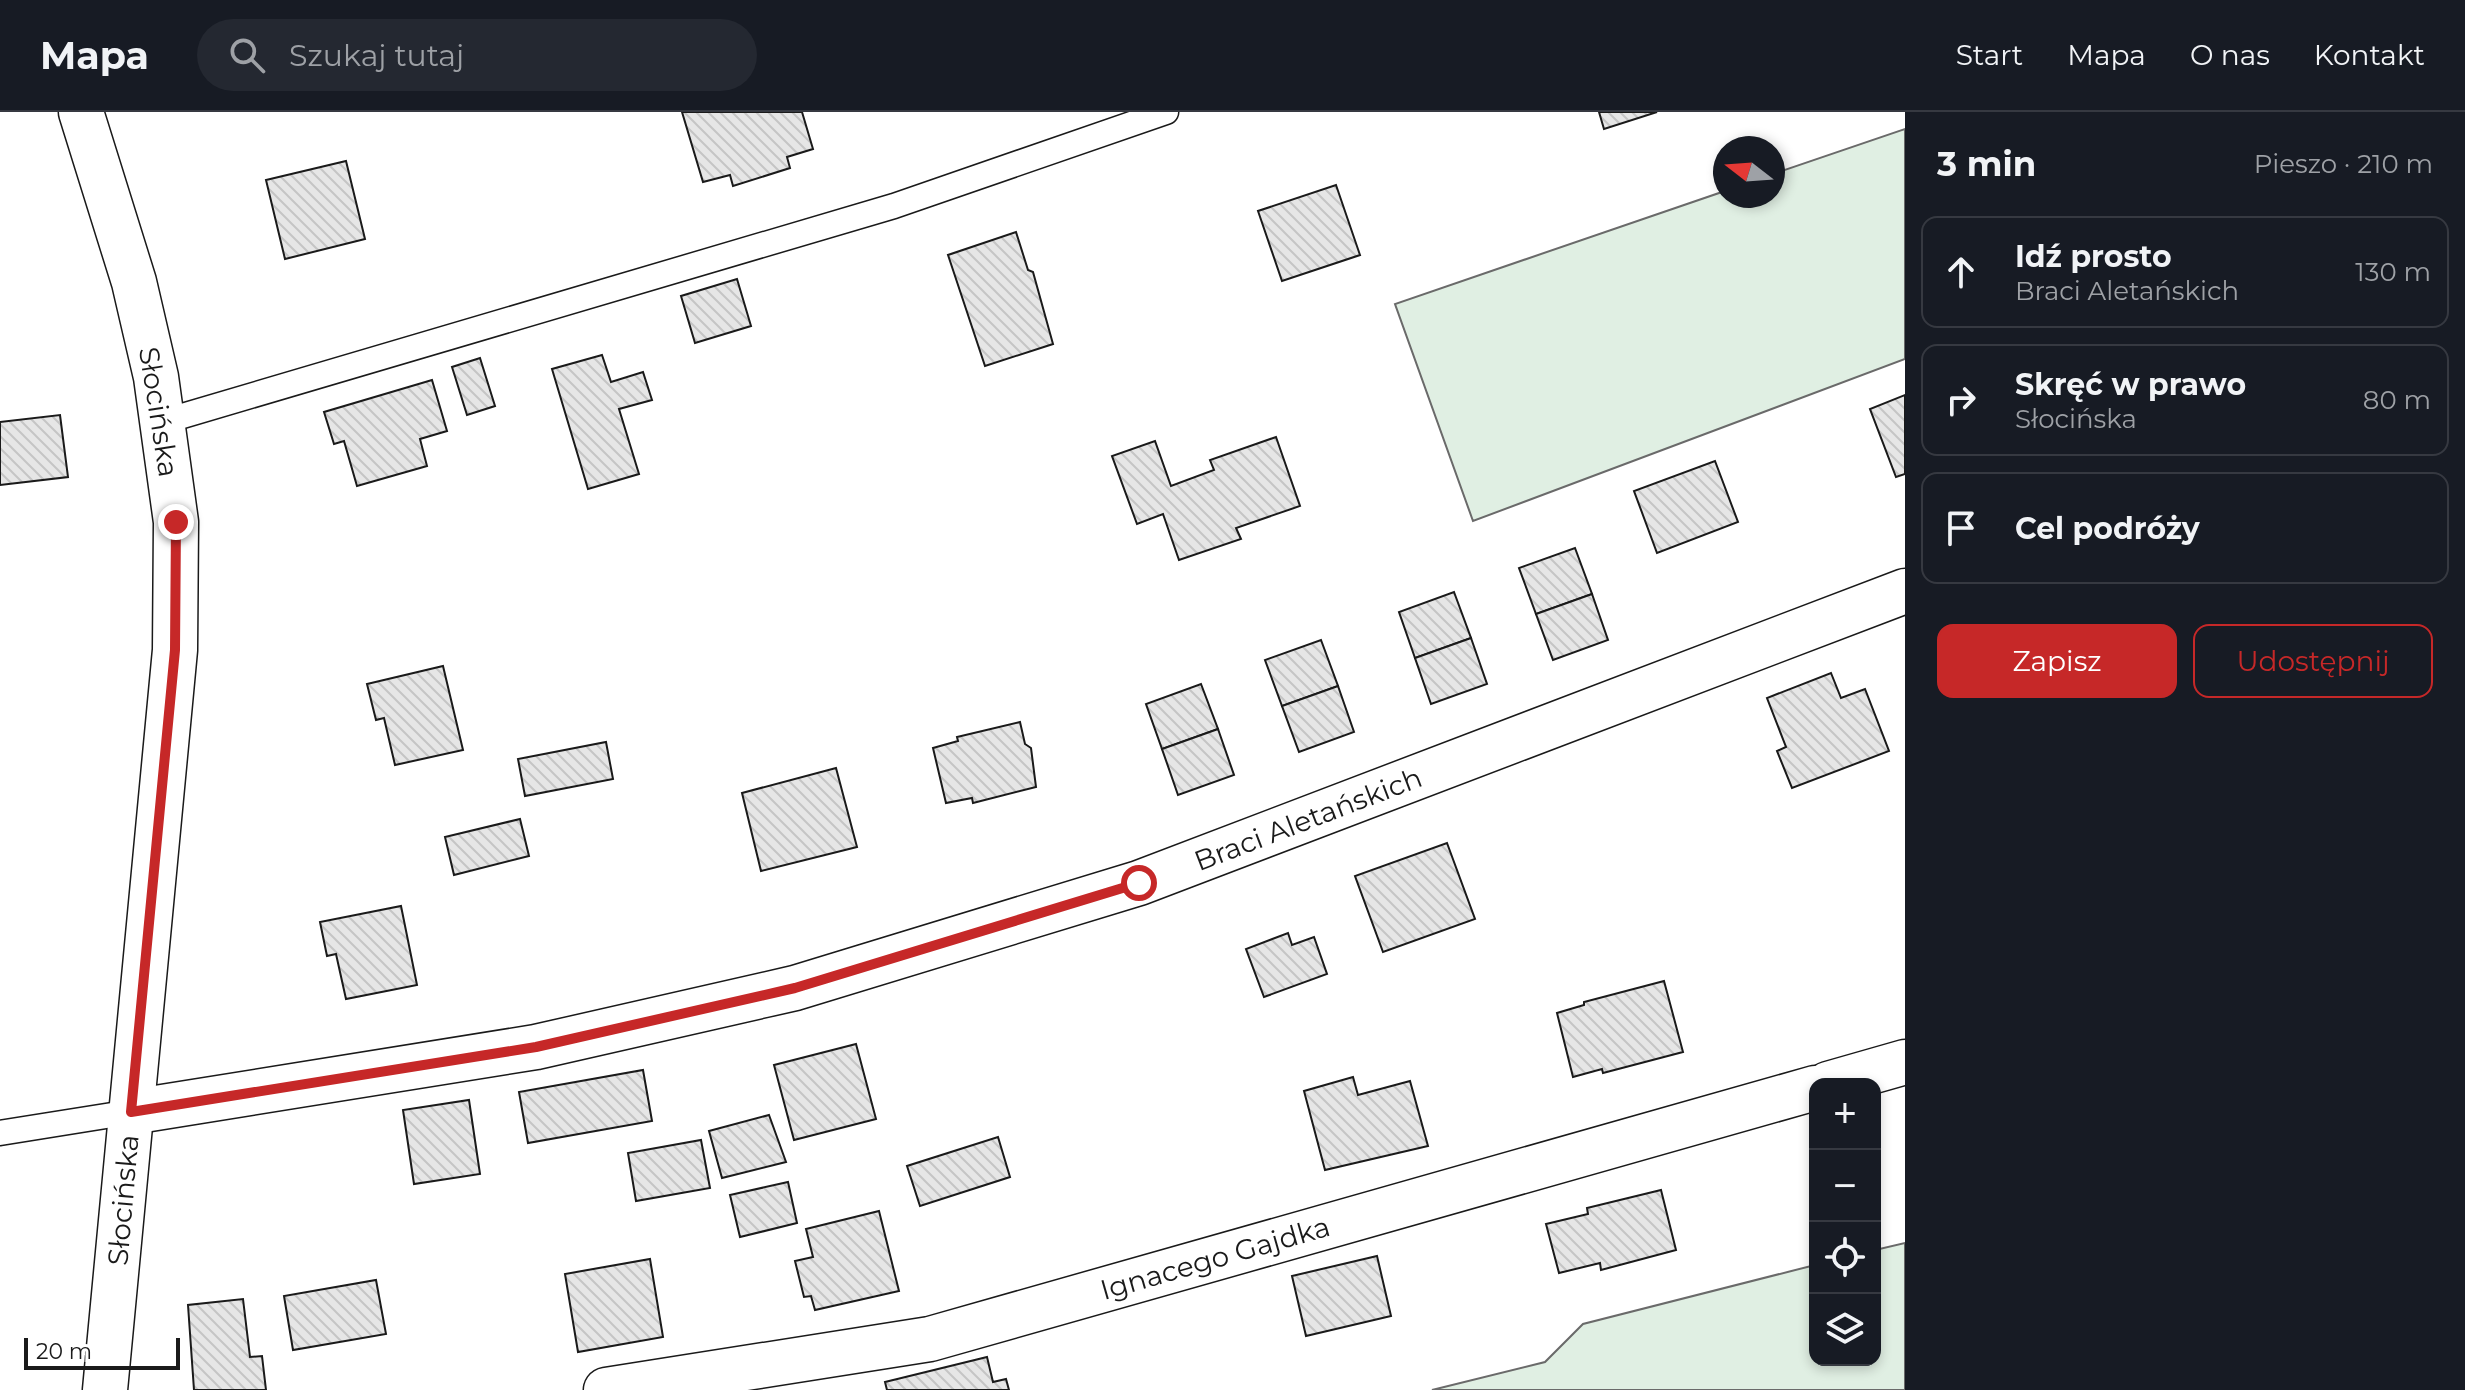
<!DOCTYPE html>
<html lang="pl">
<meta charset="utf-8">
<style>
:root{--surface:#171b24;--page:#242831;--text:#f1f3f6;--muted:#9ea1a6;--line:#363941;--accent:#c62828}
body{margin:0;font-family:Montserrat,sans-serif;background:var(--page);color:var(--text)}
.controls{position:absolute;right:24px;bottom:24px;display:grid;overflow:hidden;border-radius:16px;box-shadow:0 4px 12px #0003}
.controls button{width:72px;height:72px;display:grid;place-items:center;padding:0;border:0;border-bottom:2px solid var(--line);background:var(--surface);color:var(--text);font:40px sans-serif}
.compass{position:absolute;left:1713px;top:24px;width:72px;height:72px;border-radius:50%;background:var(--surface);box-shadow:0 4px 12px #0003;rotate:287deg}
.scale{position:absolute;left:24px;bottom:20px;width:156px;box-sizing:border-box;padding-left:8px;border:4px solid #1a1a1a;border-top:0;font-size:22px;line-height:28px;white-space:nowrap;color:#1a1a1a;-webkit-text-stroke:6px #fff;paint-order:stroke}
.stop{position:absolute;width:24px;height:24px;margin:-18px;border:6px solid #c62828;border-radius:50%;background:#fff}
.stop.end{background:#c62828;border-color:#fff;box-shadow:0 2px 8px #0008}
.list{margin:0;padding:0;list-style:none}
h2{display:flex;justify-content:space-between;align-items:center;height:104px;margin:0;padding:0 32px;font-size:34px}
h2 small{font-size:26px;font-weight:400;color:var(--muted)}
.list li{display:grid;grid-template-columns:52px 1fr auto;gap:24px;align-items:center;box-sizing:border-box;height:112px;margin:0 16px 16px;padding:0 16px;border:2px solid var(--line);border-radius:16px}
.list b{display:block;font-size:30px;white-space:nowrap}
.list p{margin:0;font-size:26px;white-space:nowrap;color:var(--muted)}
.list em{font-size:26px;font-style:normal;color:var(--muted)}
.actions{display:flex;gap:16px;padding:24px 32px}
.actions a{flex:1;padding:18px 0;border:2px solid var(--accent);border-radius:16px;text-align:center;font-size:28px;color:var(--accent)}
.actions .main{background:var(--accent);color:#fff}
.icon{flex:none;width:44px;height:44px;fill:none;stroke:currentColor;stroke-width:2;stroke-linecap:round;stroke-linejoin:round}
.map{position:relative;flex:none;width:1905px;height:1278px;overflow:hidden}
header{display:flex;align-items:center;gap:48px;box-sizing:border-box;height:112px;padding:0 40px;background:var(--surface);border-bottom:2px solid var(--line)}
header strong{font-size:38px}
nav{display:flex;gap:44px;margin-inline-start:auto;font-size:28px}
.search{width:560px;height:72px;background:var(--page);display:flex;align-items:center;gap:20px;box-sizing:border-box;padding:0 28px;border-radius:44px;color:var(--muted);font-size:30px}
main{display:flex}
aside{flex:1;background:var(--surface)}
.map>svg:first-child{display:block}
.green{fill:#e0efe3;stroke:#6a6a6a;stroke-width:2}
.building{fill:url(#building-back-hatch);stroke:#1a1a1a;stroke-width:2}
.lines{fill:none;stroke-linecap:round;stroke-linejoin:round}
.service-casing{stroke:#1a1a1a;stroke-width:27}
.minor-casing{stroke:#1a1a1a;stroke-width:47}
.tertiary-casing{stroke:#1a1a1a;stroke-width:47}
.service{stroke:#fff;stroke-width:24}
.minor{stroke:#fff;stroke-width:44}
.tertiary{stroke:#fff;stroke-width:44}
.route{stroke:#c62828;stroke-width:10}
.labels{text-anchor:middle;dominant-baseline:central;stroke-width:6;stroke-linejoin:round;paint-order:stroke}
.street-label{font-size:28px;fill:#1a1a1a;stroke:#fff}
</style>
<header>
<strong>Mapa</strong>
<div class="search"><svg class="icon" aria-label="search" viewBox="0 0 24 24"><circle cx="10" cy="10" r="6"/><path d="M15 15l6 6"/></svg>Szukaj tutaj</div>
<nav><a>Start</a><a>Mapa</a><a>O nas</a><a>Kontakt</a></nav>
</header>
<main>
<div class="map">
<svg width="1905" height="1278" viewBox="0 0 1905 1278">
<defs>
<pattern id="building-back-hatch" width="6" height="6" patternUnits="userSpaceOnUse" patternTransform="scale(2)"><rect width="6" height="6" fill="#e6e6e6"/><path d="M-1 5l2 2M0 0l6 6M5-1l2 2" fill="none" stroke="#c5c5c5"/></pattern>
</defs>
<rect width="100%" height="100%" fill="#fff"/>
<g class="green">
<path d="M 1905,17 L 1905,247 L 1473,409 L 1395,192 L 1725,79 L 1725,84 L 1773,84 L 1773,62 Z"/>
<path d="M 1905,1131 L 1905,1278 L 1432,1278 L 1545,1250 L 1583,1212 L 1815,1153 L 1815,1248 L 1875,1248 L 1875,1138 Z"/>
</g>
<g class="building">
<path d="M 682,0 L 802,0 L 813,37 L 787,45 L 790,56 L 733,74 L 730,63 L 703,70 Z"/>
<path d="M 1599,0 L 1657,0 L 1604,17 Z"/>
<path d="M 346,49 L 365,127 L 285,147 L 266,68 Z"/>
<path d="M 1336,73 L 1360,143 L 1282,169 L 1258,99 Z"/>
<path d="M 1016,120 L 1028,158 L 1033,160 L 1053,232 L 985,254 L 948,143 Z"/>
<path d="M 737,167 L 751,214 L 695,231 L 681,184 Z"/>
<path d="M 602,243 L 611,270 L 643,260 L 652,288 L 619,297 L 639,362 L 588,377 L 552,257 Z"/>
<path d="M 480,246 L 495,294 L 467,303 L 452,255 Z"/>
<path d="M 432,268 L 447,319 L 420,327 L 427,354 L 357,374 L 344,329 L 334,332 L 324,300 Z"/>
<path d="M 1905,283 L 1905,362 L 1896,365 L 1870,297 Z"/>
<path d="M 60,303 L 68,365 L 0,373 L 0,310 Z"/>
<path d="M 1276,325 L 1300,394 L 1236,416 L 1241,427 L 1179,448 L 1163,402 L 1137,412 L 1112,344 L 1155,329 L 1171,374 L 1214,358 L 1210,348 Z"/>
<path d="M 1715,349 L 1738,410 L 1657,441 L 1634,379 Z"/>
<path d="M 1575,436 L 1592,482 L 1536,502 L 1519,456 Z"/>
<path d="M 1454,480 L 1471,526 L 1415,546 L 1399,500 Z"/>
<path d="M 1592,482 L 1608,528 L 1553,548 L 1536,502 Z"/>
<path d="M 1471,526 L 1487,572 L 1431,592 L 1415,546 Z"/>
<path d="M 1321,528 L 1338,574 L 1282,594 L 1265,548 Z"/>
<path d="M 443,554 L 463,638 L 395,653 L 384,606 L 376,608 L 367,572 Z"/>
<path d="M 1831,561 L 1841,586 L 1865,577 L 1889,639 L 1792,676 L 1777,639 L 1786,635 L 1767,586 Z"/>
<path d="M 1201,572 L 1218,617 L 1162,637 L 1146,592 Z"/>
<path d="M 1338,574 L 1354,620 L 1299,640 L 1282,594 Z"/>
<path d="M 1020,610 L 1025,632 L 1031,636 L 1036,675 L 973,691 L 972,686 L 946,691 L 933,636 L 958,629 L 957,625 Z"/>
<path d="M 1218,617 L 1234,663 L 1178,683 L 1162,637 Z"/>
<path d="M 606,630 L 613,667 L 525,684 L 518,647 Z"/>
<path d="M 836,656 L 857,735 L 761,759 L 742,681 Z"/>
<path d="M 520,707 L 529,744 L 454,763 L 445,725 Z"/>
<path d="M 1447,731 L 1475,807 L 1383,840 L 1355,764 Z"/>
<path d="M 401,794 L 417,873 L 346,887 L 336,842 L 327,844 L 320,810 Z"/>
<path d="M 1288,821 L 1292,833 L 1314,825 L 1327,862 L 1264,885 L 1246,837 Z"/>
<path d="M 1664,869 L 1683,940 L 1603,961 L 1602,957 L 1573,965 L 1557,901 L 1584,893 L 1584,890 Z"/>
<path d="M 856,932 L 876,1007 L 794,1028 L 774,953 Z"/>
<path d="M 643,958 L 652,1009 L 528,1031 L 519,980 Z"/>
<path d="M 1353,965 L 1358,983 L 1410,969 L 1428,1034 L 1325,1058 L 1304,979 Z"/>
<path d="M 469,988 L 480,1062 L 414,1072 L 403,998 Z"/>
<path d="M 769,1003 L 786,1050 L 722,1066 L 709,1019 Z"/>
<path d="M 998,1025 L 1010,1065 L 920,1094 L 907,1054 Z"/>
<path d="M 701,1028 L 710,1076 L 636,1089 L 628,1041 Z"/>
<path d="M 788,1070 L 797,1111 L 740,1125 L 730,1083 Z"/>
<path d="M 1661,1078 L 1676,1138 L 1601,1158 L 1600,1151 L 1559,1161 L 1546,1112 L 1588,1102 L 1587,1096 Z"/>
<path d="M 879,1099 L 899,1179 L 815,1198 L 811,1184 L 804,1185 L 795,1149 L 813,1145 L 806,1117 Z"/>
<path d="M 1377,1144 L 1391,1204 L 1306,1224 L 1292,1164 Z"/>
<path d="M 650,1147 L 663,1225 L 578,1240 L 565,1162 Z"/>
<path d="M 376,1168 L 386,1222 L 293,1238 L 284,1184 Z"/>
<path d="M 243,1187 L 250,1245 L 262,1244 L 266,1278 L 194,1278 L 188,1193 Z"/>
<path d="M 987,1245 L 993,1270 L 1006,1267 L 1009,1278 L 887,1278 L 885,1270 Z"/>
</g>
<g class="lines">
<g class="service-casing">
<g id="service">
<path d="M 162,310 L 894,94 L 1166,0"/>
<path d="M 0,1021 L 131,1000"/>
</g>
</g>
<g class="minor-casing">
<g id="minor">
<path d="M 1828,972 L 1905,950"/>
<path d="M 131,1000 L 536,935 L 795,876 L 1139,771 L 1905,479"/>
<path d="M 606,1278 L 930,1227 L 1815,976"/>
</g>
</g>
<g class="tertiary-casing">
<path id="tertiary" d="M 81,0 L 134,170 L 156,265 L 176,410 L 175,538 L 105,1278"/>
</g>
<use href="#service" class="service"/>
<use href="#minor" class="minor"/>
<use href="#tertiary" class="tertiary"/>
</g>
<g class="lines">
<path class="route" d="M 176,410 L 175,538 L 131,1000 L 536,935 L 795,876 L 1139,771"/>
</g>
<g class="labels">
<g class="street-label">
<text transform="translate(159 300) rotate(81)">Słocińska</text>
<text transform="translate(1308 707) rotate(-21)">Braci Aletańskich</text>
<text transform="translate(123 1088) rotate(-85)">Słocińska</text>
<text transform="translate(1215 1146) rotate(-16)">Ignacego Gajdka</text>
</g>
</g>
</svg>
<div class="controls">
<button>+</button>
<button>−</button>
<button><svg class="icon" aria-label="locate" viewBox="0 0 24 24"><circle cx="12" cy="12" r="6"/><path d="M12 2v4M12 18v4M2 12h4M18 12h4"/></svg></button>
<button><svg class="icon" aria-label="layers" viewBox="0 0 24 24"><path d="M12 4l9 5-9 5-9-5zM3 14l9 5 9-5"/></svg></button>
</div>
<svg class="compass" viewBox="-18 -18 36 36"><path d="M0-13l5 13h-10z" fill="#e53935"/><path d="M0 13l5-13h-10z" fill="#9ea1a6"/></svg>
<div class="scale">20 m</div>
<div class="stop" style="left:1139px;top:771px"></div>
<div class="stop end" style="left:176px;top:410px"></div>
</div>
<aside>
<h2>3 min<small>Pieszo · 210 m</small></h2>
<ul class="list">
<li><svg class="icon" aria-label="ahead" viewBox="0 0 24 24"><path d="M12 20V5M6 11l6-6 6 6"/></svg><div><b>Idź prosto</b><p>Braci Aletańskich</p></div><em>130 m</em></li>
<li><svg class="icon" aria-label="right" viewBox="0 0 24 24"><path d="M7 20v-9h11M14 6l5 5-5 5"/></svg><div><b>Skręć w prawo</b><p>Słocińska</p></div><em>80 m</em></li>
<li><svg class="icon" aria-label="arrive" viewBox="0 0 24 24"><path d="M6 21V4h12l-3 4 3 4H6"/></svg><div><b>Cel podróży</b></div></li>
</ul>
<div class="actions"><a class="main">Zapisz</a><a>Udostępnij</a></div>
</aside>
</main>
